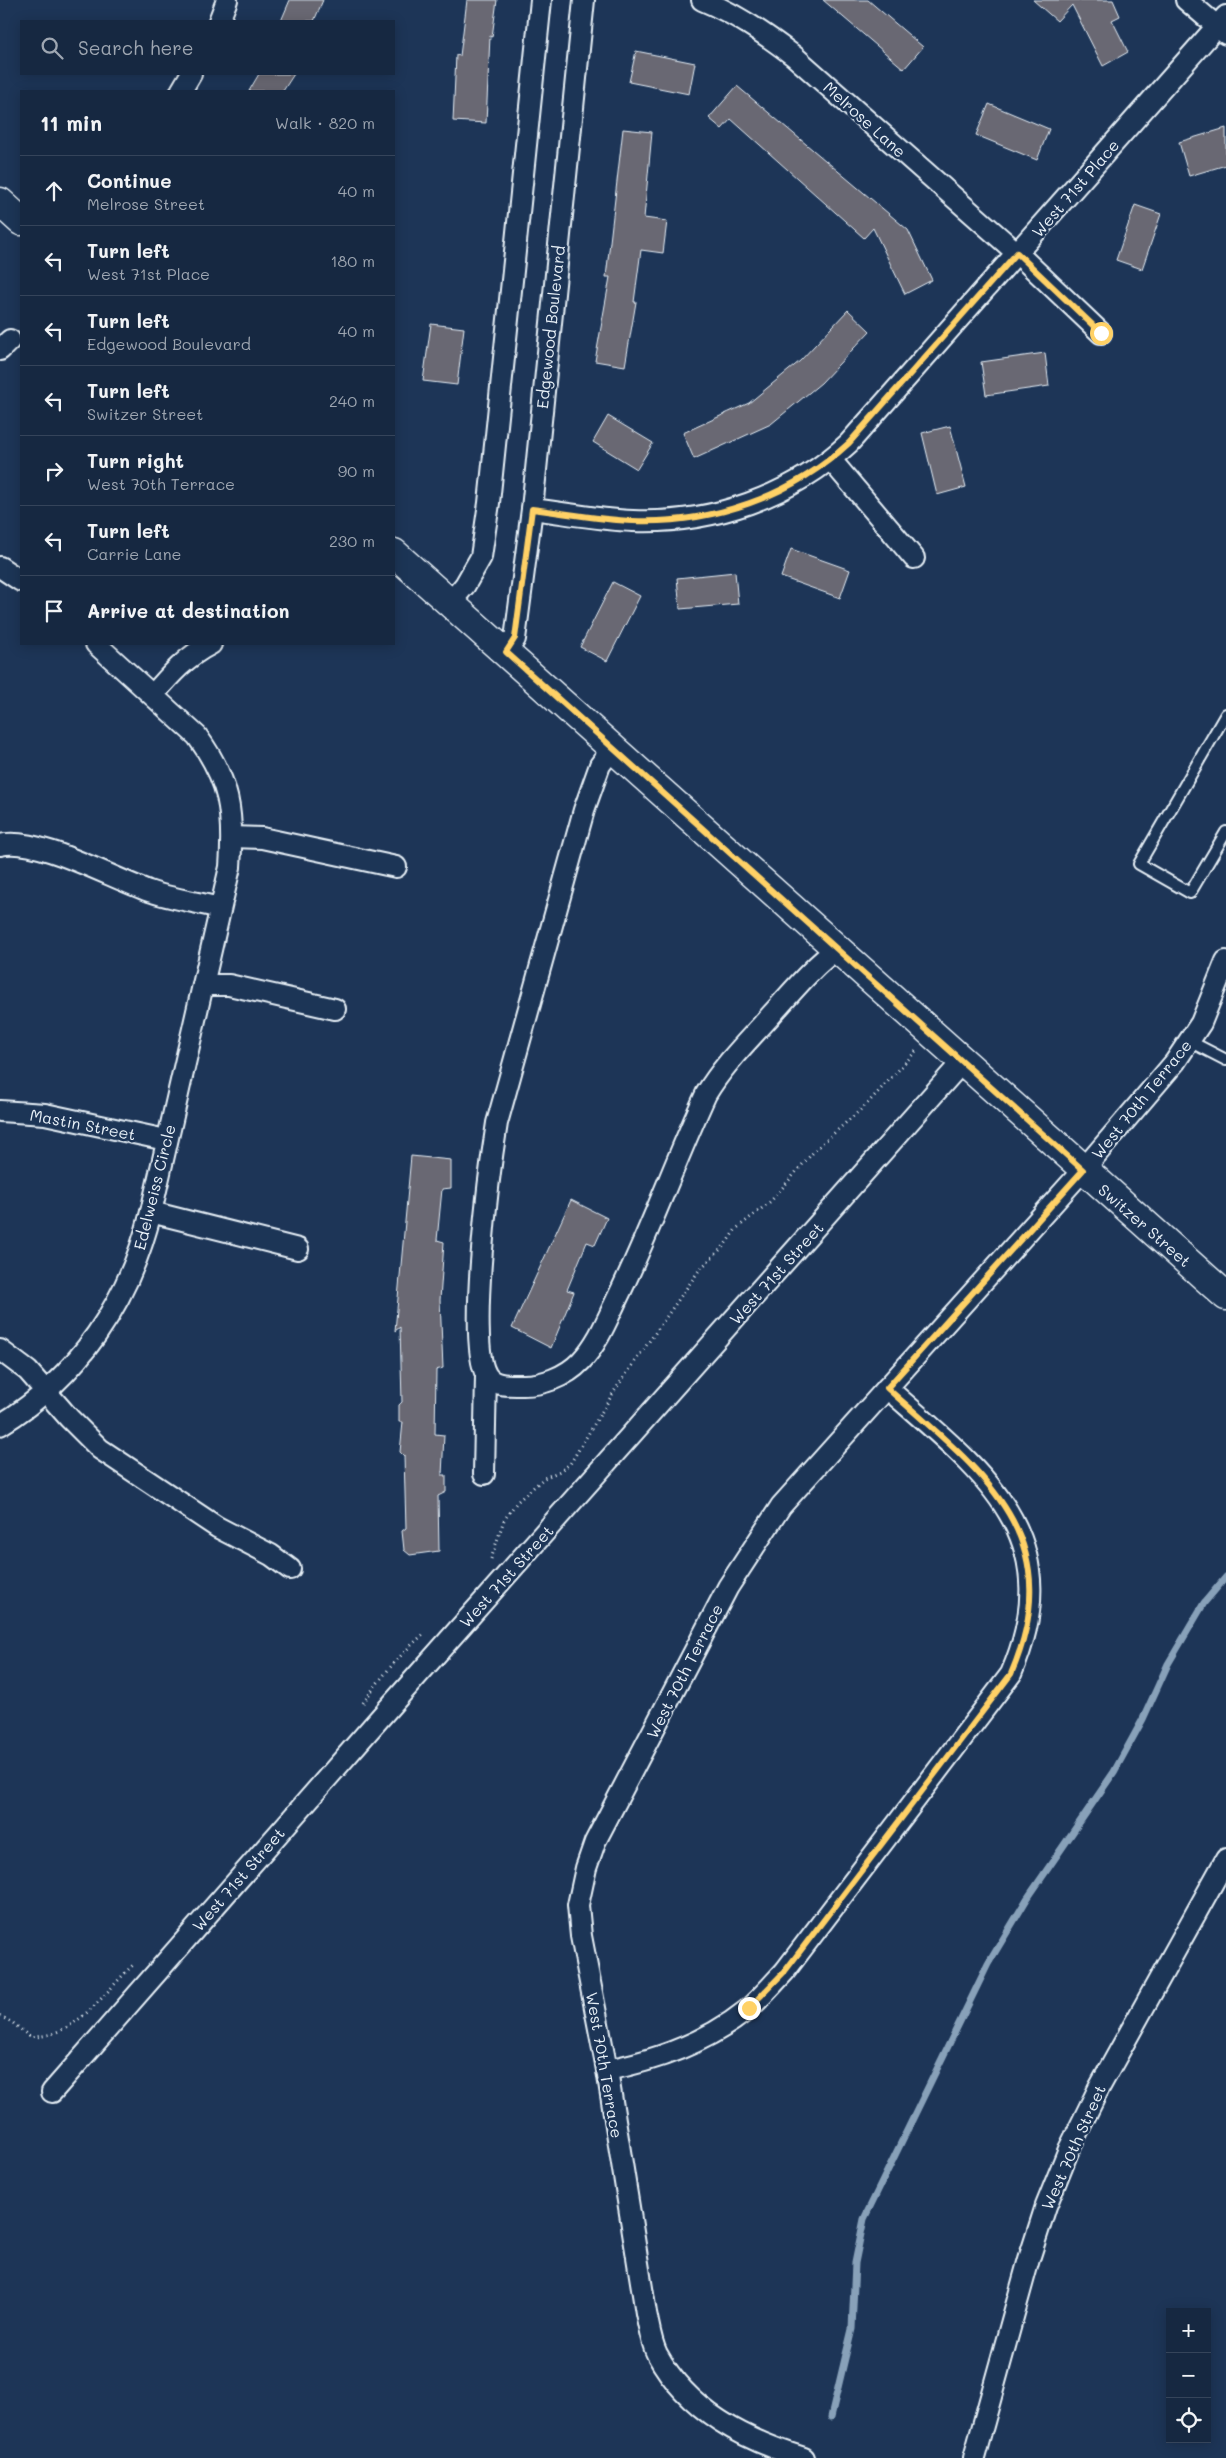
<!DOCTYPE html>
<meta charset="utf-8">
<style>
:root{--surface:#162841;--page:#1f3048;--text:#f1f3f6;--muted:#9ea6b1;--line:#35445a}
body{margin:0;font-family:Mali,sans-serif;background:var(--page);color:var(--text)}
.controls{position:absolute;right:15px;bottom:15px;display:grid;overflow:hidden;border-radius:0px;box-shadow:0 2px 12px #0003}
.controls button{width:45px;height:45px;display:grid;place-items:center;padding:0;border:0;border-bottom:1px solid var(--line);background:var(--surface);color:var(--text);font:25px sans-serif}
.stop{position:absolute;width:15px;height:15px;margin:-11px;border:4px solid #ffd166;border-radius:50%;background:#fff}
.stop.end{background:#ffd166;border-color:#fff;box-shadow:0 1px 5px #0008}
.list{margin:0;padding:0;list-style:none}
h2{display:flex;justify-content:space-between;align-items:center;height:65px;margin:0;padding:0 20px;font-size:21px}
h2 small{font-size:16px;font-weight:400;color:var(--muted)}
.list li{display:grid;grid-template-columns:32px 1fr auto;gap:15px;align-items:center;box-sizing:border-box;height:70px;padding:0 20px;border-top:1px solid var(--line)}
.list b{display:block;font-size:19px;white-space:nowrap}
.list p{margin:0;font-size:16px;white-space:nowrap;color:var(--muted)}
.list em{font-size:16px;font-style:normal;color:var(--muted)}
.icon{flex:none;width:28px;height:28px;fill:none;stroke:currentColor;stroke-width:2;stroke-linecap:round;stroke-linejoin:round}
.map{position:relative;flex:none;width:1226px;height:2458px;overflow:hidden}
.search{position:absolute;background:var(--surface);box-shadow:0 2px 12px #0003;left:20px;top:20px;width:375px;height:55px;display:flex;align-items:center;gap:12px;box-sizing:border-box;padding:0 18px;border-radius:0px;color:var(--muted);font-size:19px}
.panel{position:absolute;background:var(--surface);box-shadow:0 2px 12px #0003;left:20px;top:90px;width:375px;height:555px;border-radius:0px}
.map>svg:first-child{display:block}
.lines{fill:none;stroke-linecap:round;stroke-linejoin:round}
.stream{stroke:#88a1b9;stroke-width:7}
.building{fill:#696773;stroke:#e8f1f8}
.lane-casing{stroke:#e8f1f8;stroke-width:14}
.street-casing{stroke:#e8f1f8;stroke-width:24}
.secondary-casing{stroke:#e8f1f8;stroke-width:31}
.path{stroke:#e8f1f8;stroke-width:3;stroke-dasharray:1 4;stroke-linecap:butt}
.lane{stroke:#1d3557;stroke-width:10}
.street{stroke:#1d3557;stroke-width:20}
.secondary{stroke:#1d3557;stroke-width:28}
.route{stroke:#ffd166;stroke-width:6}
.labels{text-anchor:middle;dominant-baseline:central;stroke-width:5;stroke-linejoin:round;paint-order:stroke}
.street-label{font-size:16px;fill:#e8f1f8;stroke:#1d3557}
</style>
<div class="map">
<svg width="1226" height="2458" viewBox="0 0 1226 2458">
<rect width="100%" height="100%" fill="#1d3557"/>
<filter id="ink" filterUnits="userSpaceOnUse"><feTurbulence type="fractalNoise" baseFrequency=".02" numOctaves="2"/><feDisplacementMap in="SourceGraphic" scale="10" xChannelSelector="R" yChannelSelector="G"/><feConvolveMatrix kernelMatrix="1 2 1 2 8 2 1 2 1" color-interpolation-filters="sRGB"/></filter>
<g filter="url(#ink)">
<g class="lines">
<path class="stream" d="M 831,2417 L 852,2329 L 855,2263 L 864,2219 L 988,1964 L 1027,1899 L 1114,1772 L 1143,1719 L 1168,1664 L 1204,1603 L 1226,1577"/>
</g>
<g class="building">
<path d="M 290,0 L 323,0 L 314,21 L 281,21 Z"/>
<path d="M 467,0 L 497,0 L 492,37 L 490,36 L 486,123 L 453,121 L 456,55 L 460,56 Z"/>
<path d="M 823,0 L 868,0 L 923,47 L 904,69 Z"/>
<path d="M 1033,0 L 1113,0 L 1120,16 L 1112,20 L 1128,52 L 1103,66 L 1072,5 L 1057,21 Z"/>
<path d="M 636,51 L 695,63 L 689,94 L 629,82 Z"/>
<path d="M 259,74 L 294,74 L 283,91 L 249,91 Z"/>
<path d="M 737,86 L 908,230 L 932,280 L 905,294 L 873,228 L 864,238 L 731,119 L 722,129 L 709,118 Z"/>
<path d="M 989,104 L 1049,129 L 1037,160 L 976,135 Z"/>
<path d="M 1226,128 L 1226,165 L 1189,176 L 1179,142 Z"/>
<path d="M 623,129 L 652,132 L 644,218 L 667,221 L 663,253 L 641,250 L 634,302 L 636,302 L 625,366 L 595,361 L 610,277 L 606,277 Z"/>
<path d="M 1135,205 L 1161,214 L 1142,269 L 1116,260 Z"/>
<path d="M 848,310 L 870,331 L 821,383 L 771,424 L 694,459 L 683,433 L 749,403 L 800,361 Z"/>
<path d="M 431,324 L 464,328 L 457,385 L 423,381 Z"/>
<path d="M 1045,353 L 1049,386 L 986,395 L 981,362 Z"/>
<path d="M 608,416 L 653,443 L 637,469 L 593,442 Z"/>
<path d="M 950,426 L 966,487 L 937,495 L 922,433 Z"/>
<path d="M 791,549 L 850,570 L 840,598 L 781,577 Z"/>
<path d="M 735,572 L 738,604 L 680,609 L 677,578 Z"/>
<path d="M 613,582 L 640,596 L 607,661 L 580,647 Z"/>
<path d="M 411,1156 L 451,1160 L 451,1188 L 442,1189 L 437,1240 L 444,1242 L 440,1300 L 443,1368 L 436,1370 L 435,1434 L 444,1435 L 442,1475 L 446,1475 L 446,1492 L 438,1496 L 439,1551 L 410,1555 L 404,1550 L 402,1531 L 406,1528 L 404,1456 L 400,1452 L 403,1422 L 399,1422 L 399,1405 L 402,1402 L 400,1327 L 395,1331 Z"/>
<path d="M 571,1200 L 607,1218 L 595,1245 L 587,1242 L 567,1290 L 574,1292 L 551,1348 L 512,1328 Z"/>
</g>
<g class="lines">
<g class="lane-casing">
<g id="lane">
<path d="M 1226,714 L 1139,864 L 1190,893 L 1226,832"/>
<path d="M 1189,1041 L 1226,1060"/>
</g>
</g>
<g class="street-casing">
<g id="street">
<path d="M 702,0 C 736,14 765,34 794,56 L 1017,253 L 1101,333"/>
<path d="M 1186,0 L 1226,34"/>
<path d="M 219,21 L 227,0"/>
<path d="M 181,91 L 191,74"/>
<path d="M 0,350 L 10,340"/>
<path d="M 831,460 L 914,558"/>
<path d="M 532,509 C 565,513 600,520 633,521 C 712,524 791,497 849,443 L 1226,16"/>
<path d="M 0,567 L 21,581"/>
<path d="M 450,603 L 465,585 L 481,557 L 489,503 L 541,0"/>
<path d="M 506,652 L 515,639 L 532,509 L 584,0"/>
<path d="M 153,695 C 170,675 187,656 211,644"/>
<path d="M 613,748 L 600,765 L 584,810 L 497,1123 C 490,1166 467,1342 486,1374 C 492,1386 508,1385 520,1385 C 541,1386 566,1377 581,1361 C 598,1343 607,1320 617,1299 C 650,1232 675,1161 706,1094 C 724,1064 749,1040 772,1014 C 793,991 812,967 837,949"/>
<path d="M 232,837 L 262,838 L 396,867"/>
<path d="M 0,845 C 37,836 111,878 149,891 C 172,899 197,902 220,908"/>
<path d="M 203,985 L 229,985 L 335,1009"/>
<path d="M 0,1111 L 45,1114 L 166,1140"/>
<path d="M 151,1212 L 298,1249"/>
<path d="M 0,1350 L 28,1371 L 69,1418 L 100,1449 L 217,1527 L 271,1555 L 290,1569"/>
<path d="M 0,1425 C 79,1377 129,1301 151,1212 L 230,867 C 234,813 230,781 197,736 L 96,644"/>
<path d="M 484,1474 L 486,1376"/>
<path d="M 607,2070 C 658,2060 706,2043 747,2010 C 761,1998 773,1984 785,1971 L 1011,1674 C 1071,1534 981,1471 887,1388"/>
<path d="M 52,2092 L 393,1703 L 963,1061"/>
<path d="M 804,2458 C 744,2440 688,2411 657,2354 C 651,2342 649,2326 646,2313 L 607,2070 L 581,1936 L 578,1905 L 586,1868 L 595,1842 L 728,1587 L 781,1506 L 1083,1170 L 1175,1062 L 1201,1023 L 1226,961"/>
<path d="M 974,2458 L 1029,2259 L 1046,2206 L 1069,2149 L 1099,2088 L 1226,1859"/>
</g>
</g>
<g class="secondary-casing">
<g id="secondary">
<path d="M 0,202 L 21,221"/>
<path d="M 394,553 L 1226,1296"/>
</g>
</g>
<g class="path">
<path d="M 491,1559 L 504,1520 L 517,1502 L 544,1478 L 560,1471 L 570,1464 L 615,1390 L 700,1269 L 724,1246 L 736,1229 L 771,1201 L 816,1149 L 866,1105 L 916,1051"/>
<path d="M 363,1703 C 381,1677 400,1654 425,1633"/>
<path d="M 0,2016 L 13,2023 L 31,2038 C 39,2036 47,2036 54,2033 C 87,2021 109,1988 133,1965"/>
</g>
<use href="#lane" class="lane"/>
<use href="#street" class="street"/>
<use href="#secondary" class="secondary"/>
</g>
</g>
<g class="lines" filter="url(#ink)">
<path class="route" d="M 749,2008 L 785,1971 L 1011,1674 C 1071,1534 980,1471 887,1388 L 1083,1170 L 506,652 L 515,638 L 532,509 C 565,513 600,520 633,521 C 712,524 791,497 849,443 L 1017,253 L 1101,333"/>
</g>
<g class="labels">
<g class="street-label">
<text transform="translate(865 119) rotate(42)">Melrose Lane</text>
<text transform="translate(1075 188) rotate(-49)">West 71st Place</text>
<text transform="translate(550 327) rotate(-84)">Edgewood Boulevard</text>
<text transform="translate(1141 1099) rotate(-51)">West 70th Terrace</text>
<text transform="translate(83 1124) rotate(11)">Mastin Street</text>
<text transform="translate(154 1187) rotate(-76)">Edelweiss Circle</text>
<text transform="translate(1145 1225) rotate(41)">Switzer Street</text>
<text transform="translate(776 1273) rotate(-48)">West 71st Street</text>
<text transform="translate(506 1576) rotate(-48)">West 71st Street</text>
<text transform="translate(684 1671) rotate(-63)">West 70th Terrace</text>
<text transform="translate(238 1879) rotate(-49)">West 71st Street</text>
<text transform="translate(605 2065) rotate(80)">West 70th Terrace</text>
<text transform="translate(1073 2147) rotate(-66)">West 70th Street</text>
</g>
</g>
</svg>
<div class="controls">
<button>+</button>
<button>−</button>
<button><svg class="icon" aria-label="locate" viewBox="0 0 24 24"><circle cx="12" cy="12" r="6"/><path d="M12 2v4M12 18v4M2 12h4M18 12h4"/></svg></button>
</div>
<div class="stop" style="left:1101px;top:333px"></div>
<div class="stop end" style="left:749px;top:2008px"></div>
<div class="search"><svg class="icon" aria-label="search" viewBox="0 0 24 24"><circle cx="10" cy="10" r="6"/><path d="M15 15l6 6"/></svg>Search here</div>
<section class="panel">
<h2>11 min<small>Walk · 820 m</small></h2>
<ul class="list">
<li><svg class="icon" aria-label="ahead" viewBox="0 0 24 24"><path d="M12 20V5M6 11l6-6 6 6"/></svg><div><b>Continue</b><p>Melrose Street</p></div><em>40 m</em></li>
<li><svg class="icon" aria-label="left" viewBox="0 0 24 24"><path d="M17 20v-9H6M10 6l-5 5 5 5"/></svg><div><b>Turn left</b><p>West 71st Place</p></div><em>180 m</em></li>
<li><svg class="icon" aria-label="left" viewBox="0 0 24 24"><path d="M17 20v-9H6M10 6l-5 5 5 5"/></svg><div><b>Turn left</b><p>Edgewood Boulevard</p></div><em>40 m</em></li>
<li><svg class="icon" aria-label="left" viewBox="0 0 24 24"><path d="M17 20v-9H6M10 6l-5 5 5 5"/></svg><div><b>Turn left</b><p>Switzer Street</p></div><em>240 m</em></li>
<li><svg class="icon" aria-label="right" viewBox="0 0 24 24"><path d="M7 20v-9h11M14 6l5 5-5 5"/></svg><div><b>Turn right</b><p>West 70th Terrace</p></div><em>90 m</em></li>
<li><svg class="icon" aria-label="left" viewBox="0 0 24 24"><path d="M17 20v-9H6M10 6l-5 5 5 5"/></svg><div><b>Turn left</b><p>Carrie Lane</p></div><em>230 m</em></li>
<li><svg class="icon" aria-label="arrive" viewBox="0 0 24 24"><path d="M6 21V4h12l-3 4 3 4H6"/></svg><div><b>Arrive at destination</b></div></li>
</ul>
</section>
</div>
